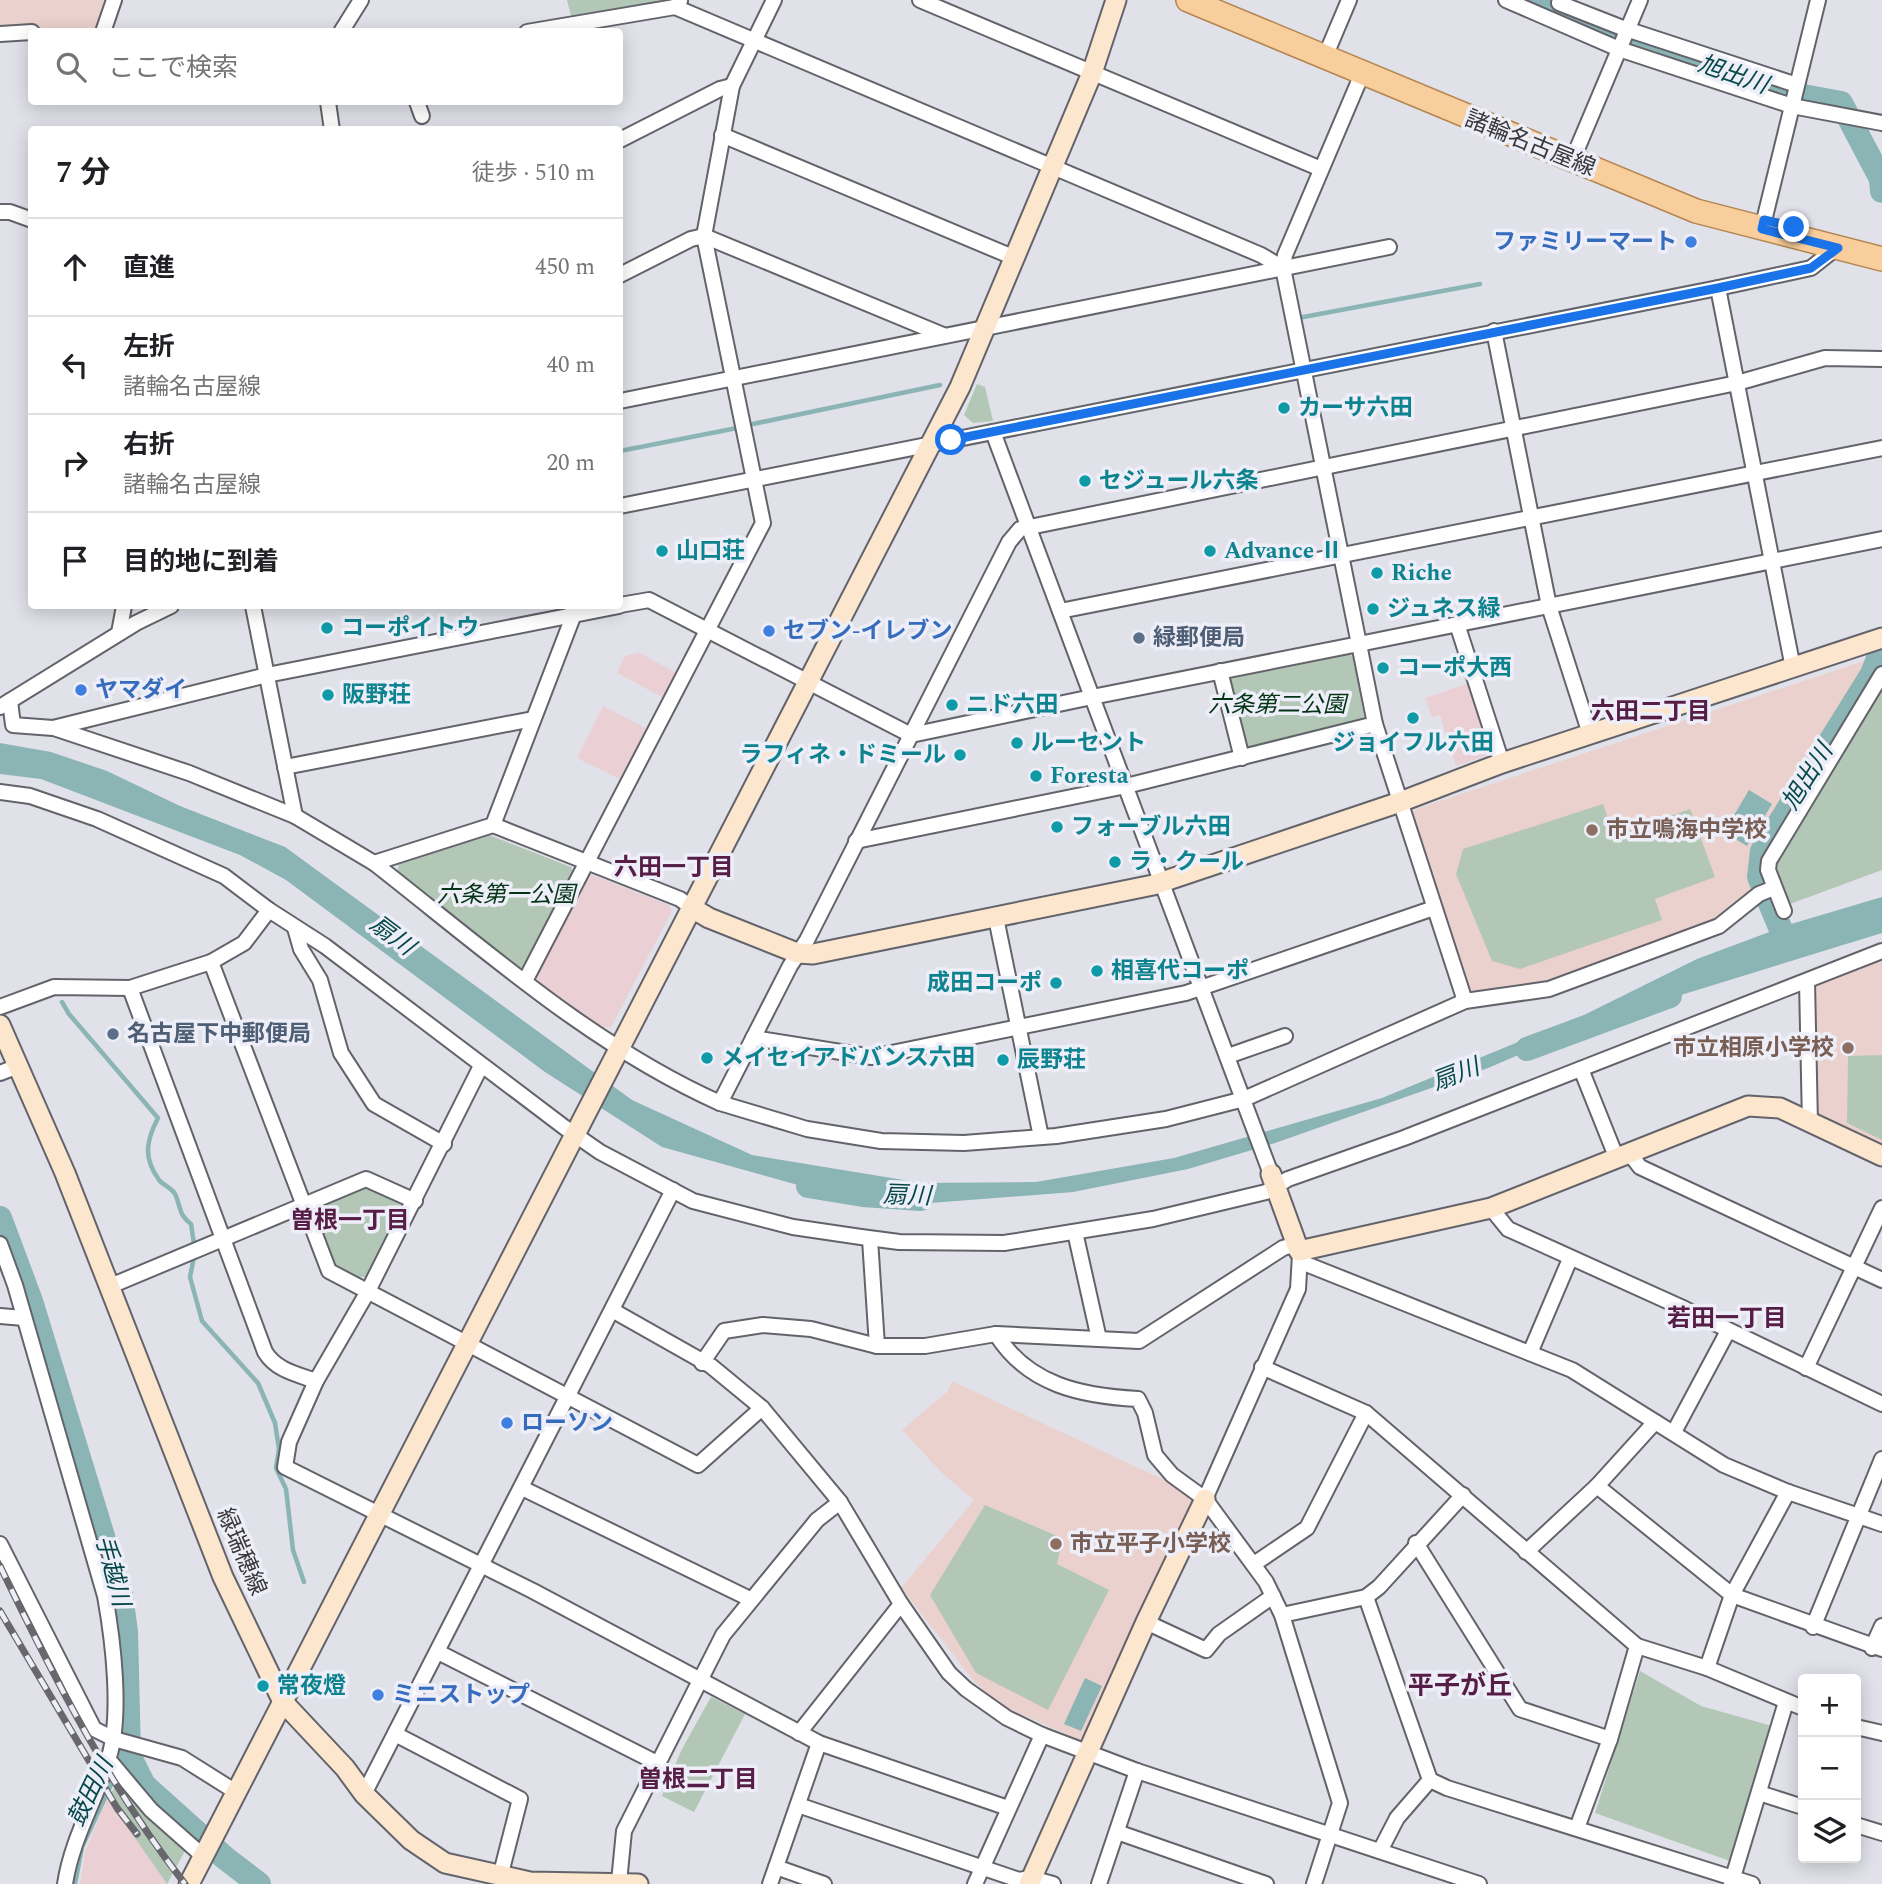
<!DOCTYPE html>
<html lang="ja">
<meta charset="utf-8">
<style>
:root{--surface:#fff;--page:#f2f2f2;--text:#202124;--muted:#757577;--line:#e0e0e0}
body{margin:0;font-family:Spectral,"Noto Sans JP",serif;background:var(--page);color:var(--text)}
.controls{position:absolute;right:21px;bottom:21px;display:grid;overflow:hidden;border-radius:7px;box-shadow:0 4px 18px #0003}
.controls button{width:63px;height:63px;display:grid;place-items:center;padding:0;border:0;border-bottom:2px solid var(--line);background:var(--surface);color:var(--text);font:35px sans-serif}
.stop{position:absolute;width:21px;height:21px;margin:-16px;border:5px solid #1a73e8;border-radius:50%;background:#fff}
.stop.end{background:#1a73e8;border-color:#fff;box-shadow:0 2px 7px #0008}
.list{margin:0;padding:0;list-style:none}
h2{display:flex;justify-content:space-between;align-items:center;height:91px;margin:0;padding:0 28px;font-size:30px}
h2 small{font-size:23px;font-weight:400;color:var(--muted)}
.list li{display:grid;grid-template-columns:46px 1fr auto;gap:21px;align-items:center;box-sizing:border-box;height:98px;padding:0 28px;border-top:2px solid var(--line)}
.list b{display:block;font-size:26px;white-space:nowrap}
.list p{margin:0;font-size:23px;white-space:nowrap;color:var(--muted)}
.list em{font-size:23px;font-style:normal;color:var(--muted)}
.icon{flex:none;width:38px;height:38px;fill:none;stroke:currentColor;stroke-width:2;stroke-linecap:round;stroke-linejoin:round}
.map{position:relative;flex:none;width:1882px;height:1884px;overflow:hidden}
.search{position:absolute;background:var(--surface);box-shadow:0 4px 18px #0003;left:28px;top:28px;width:595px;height:77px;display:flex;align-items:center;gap:18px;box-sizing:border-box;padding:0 24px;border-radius:7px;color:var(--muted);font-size:26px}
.panel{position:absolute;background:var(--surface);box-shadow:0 4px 18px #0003;left:28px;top:126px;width:595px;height:483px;border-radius:7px}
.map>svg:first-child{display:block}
.industrial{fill:#ead0d5}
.education{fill:#ebd1cd}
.green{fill:#b3c7b7}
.water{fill:#8bb4b5}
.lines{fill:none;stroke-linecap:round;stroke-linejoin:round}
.stream{stroke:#8bb4b5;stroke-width:4.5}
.river{stroke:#8bb4b5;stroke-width:24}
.street-casing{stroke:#63636b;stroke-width:18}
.secondary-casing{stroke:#63636b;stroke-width:23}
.primary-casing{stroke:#b38550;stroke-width:26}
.street{stroke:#fff;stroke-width:14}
.secondary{stroke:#fce7ce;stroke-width:19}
.primary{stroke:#f8ce9c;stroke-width:23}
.rail-casing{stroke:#67676c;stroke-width:7}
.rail{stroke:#edeef7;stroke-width:4.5;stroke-dasharray:13;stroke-linecap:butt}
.route{stroke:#1a73e8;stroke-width:9}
.shop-dot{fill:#3f7fe0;stroke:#edeef7;stroke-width:2.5}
.culture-dot{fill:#0f9aa8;stroke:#edeef7;stroke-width:2.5}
.service-dot{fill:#5c6f8a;stroke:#edeef7;stroke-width:2.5}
.education-dot{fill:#8d6e63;stroke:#edeef7;stroke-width:2.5}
.labels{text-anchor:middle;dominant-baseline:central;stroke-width:7;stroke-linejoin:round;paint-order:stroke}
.street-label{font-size:23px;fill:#39393c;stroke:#edeef7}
.shop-label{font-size:23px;font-weight:bold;fill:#366cbe;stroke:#edeef7;text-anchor:start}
.culture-label{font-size:23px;font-weight:bold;fill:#0d838f;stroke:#edeef7;text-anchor:start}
.service-label{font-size:23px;font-weight:bold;fill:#4e5e75;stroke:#edeef7;text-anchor:start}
.park-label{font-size:23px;font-style:italic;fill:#033415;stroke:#edeef7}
.education-label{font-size:23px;font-weight:bold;fill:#785e54;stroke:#edeef7;text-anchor:start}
.water-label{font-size:24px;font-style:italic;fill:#06484a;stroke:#edeef7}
.neighbourhood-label{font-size:24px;font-weight:bold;fill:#561d46;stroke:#edeef7}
.quarter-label{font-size:26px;font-weight:bold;fill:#561d46;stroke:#edeef7}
</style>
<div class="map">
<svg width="1882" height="1884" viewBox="0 0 1882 1884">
<rect width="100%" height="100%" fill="#e0e1e9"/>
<g class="industrial">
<path d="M 640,653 L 676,673 L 664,698 L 617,673 L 625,656 Z"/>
<path d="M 1469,683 L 1491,749 L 1488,755 L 1456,766 L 1440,715 L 1432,717 L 1425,698 Z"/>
<path d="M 603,706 L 648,729 L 622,780 L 577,758 Z"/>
<path d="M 592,875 L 669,905 L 672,911 L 611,1027 L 603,1028 L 538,981 L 536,974 L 586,877 Z"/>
<path d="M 107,1798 L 167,1884 L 80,1884 L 85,1852 Z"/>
</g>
<g class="education">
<path d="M 0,0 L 107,0 L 97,29 L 90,30 L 0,28 Z"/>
<path d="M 1873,658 L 1760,842 L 1753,868 L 1757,888 L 1715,921 L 1547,983 L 1478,993 L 1469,990 L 1411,817 L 1416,809 Z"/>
<path d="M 1882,955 L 1882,1147 L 1820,1118 L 1815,1112 L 1813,985 Z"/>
<path d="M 952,1381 L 1177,1486 L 1195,1501 L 1087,1739 L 1082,1741 L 996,1703 L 973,1680 L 901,1588 L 974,1500 L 941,1472 L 902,1430 L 948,1391 Z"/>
</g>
<g class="green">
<path d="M 567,0 L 667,0 L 571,16 Z"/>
<path d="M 977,384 L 985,387 L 993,421 L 973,423 L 964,415 Z"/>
<path d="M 1348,653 L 1353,657 L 1364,716 L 1362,721 L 1249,750 L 1243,746 L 1226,682 L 1231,676 Z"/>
<path d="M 1882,683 L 1882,870 L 1790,904 L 1781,895 L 1773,861 Z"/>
<path d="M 1603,804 L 1614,836 L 1690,809 L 1715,877 L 1655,899 L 1662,920 L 1520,969 L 1492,961 L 1456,874 L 1463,849 Z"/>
<path d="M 489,835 L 571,867 L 574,873 L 526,966 L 520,968 L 397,873 L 399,864 Z"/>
<path d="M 1882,1055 L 1882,1140 L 1847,1123 L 1848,1056 Z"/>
<path d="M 367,1187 L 402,1201 L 403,1207 L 366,1277 L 358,1277 L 332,1264 L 313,1213 L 316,1208 Z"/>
<path d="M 985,1505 L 1055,1535 L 1060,1551 L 1057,1564 L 1109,1590 L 1048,1710 L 976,1673 L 930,1595 Z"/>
<path d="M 1640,1671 L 1701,1706 L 1772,1726 L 1730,1861 L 1595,1813 Z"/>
<path d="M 711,1697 L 745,1714 L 694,1812 L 662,1796 L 682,1749 Z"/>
<path d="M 121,1779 L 186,1849 L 167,1884 L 107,1798 Z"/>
</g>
<g class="water">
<path d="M 0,743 L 51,752 L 107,771 L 180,806 L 285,847 L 632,1100 L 752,1155 L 922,1183 L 1036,1182 L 1174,1158 L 1382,1098 L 1584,1015 L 1697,959 L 1791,924 L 1882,897 L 1882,933 L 1600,1020 L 1488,1068 L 1275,1143 L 1188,1169 L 1073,1192 L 930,1203 L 798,1185 L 662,1147 L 545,1072 L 286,880 L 240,855 L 41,779 L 0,774 Z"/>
<path d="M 1749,790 L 1772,804 L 1747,846 L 1724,832 Z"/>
<path d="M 1085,1678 L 1102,1686 L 1081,1731 L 1064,1724 Z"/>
</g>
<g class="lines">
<g class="stream">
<path d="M 1298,318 L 1480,284"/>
<path d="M 748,425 L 940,385"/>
<path d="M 620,451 L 737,428"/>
<path d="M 62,1002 L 69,1014 L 158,1118 C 146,1141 143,1158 159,1180 C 164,1186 173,1188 176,1196 C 181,1209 179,1215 191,1224 L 194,1244"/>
<path d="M 194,1257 L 190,1277 L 202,1321 L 258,1383 L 275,1423 L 279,1449 L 276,1468 L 286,1489 L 293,1550 L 304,1582"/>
<path d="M 121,1767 L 129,1755"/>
<path d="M 75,1884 L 82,1847 L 116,1774"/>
</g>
<g class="river">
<path d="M 1537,0 L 1614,35 L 1787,93 L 1841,103 L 1881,179 L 1882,191"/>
<path d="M 1789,949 L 1759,877 L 1762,851 L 1872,674 L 1882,648"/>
<path d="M 1527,1049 L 1670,996"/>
<path d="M 808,1186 L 863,1195 L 921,1199"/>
<path d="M 0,1218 L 31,1301 L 121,1595 L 126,1632 L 129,1755 L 144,1785 L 225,1858 L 259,1884"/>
</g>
<g class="street-casing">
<g id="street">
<path d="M 920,0 L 1321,169"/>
<path d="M 1506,0 L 1619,49 L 1792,106 L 1882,123"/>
<path d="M 1560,0 L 1559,3 L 1620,27 L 1797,85"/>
<path d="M 675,7 L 1261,255 L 1283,268"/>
<path d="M 103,32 L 114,0"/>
<path d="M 341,32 L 361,0"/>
<path d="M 527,32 L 675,7 L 680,1"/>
<path d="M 0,34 L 32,32"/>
<path d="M 1330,45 L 1349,0"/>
<path d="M 328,102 L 332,130"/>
<path d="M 417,102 L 422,116"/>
<path d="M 722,135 L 1015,258"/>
<path d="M 620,140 L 720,89 L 732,86"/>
<path d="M 1572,161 L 1640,0"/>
<path d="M 0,212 L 10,212 L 32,220"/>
<path d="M 1762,229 L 1818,0"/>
<path d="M 620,275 L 691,239 L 704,236 L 943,335"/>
<path d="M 1718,288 L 1793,668"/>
<path d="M 1494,331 L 1549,606 L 1590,734"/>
<path d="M 620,401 L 1389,247"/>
<path d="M 993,432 L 1092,697 L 1359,644 L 1283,268 L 1285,255 L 1362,74"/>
<path d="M 620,506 L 1718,288 L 1811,268 L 1840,245"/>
<path d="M 620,605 L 649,600 L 911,735 L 1092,697 L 1271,1174"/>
<path d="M 253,606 L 295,816"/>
<path d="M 572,606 L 574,614 L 493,825 L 374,863 C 483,948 592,1046 720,1103"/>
<path d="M 1060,611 L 1882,448"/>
<path d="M 1457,624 L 1502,763"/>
<path d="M 119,633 L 124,606"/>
<path d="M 1220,671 L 1242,758"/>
<path d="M 10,701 L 13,725 L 53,728 L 267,675 L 619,606"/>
<path d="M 0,707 L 136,623 L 171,606"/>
<path d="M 54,728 L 189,773 L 295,816 L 374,863"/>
<path d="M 285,767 L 533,719"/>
<path d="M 0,792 L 30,796 L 97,819 L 224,876 L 269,910 L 325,946 L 564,1127 L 600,1152 L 693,1201 L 793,1227 L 861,1237 L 899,1242 L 1004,1243 L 1153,1219 L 1266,1192 L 1288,1179 L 1404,1138 L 1882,951"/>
<path d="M 493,825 L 680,899 L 692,908"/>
<path d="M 856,841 L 1126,786 L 1375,724"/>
<path d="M 1774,888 L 1759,894 L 1719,926 L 1549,989 L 1465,1001 L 1244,1099 L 1166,1119 L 1056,1136 L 964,1143 L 881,1141 L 807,1129 L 720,1103 L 790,966 L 807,940 L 1009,542 L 1020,529 L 1737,383 L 1825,358 L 1882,359"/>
<path d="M 1784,911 L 1768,870 L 1769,861 L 1882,674"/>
<path d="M 996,918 L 1041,1137"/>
<path d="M 295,928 L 301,949 L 320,980 L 341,1053 L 374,1104 L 444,1144"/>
<path d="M 211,962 L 329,1271 L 698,1465 L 762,1408"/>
<path d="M 525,981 L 763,523 L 704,236 L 732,86 L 774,0"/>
<path d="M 1807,981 L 1810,1124"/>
<path d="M 130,988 L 265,1352 C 276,1370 296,1374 316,1381"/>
<path d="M 1465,1001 L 1375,724 L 1359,644 L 1882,539"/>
<path d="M 0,1007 L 54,987 L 130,988 L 211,962 L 244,943 L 269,910"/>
<path d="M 753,1038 L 872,1057 L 1186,993 L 1434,908"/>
<path d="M 1228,1056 L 1285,1036"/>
<path d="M 481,1066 L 367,1293 L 316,1381 L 289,1442 L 285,1467 L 533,1591 L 819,1743 L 1008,1808"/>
<path d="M 1581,1069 L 1617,1159"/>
<path d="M 0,1073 L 18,1066"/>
<path d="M 1630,1154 L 1640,1167 L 1882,1280"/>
<path d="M 1491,1208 L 1508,1229 L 1685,1309 L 1882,1404"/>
<path d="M 1075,1232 L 1099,1339"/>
<path d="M 870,1239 L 877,1346"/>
<path d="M 0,1244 L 15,1285 L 105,1596 C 113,1640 122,1714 109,1757 C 96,1800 72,1838 65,1884"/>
<path d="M 1301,1262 L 1572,1370 L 1724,1465 L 1788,1492 L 1882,1524"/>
<path d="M 108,1287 L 366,1179 L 415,1201"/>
<path d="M 612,1310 L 711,1366 L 762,1408 L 840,1502 L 901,1604 L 949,1673 L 966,1689 L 1007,1718 L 1042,1735 L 1137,1771 L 1479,1884"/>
<path d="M 0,1316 L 24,1318"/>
<path d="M 996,1334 C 1028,1385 1081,1396 1138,1399 L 1145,1413 L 1155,1455 L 1172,1475 L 1205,1499 L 1266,1582 L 1282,1615 L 1340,1803 L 1314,1884"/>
<path d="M 1530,1353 L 1570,1259"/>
<path d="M 702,1363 L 724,1331 L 763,1325 L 811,1329 L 877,1346 L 925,1346 L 996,1334 L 1139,1341 L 1283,1248 L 1297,1244"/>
<path d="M 1262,1367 L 1366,1413 L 1637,1646 L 1707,1668 L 1803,1708"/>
<path d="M 1806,1368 L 1882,1208"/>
<path d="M 1674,1432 L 1728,1331"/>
<path d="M 1597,1486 L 1732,1595 L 1882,1649"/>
<path d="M 522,1488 L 750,1599"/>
<path d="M 1205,1499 L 1298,1289 L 1300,1255"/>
<path d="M 1416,1543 L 1520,1709 L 1610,1739"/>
<path d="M 0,1544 L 94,1729 L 114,1739 L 182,1758 L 236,1792"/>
<path d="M 1526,1552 L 1597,1486 L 1655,1422"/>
<path d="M 1254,1564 L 1307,1528 L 1366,1413"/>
<path d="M 1366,1597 L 1430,1780"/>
<path d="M 1282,1615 L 1366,1597 L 1379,1587 L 1463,1495"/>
<path d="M 1146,1622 L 1206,1650 L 1219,1634 L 1273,1596"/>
<path d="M 1813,1627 L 1882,1459"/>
<path d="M 1872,1648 L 1882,1626"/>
<path d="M 438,1652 L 657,1763"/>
<path d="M 1707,1668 L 1732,1595 L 1788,1492"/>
<path d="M 1856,1727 L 1882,1733"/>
<path d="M 799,1733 L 901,1604"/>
<path d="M 395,1734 L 520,1799 L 500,1877"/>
<path d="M 819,1743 L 776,1867 L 824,1884"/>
<path d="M 109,1760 L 151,1810 L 203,1856"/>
<path d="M 1759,1793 L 1803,1807"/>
<path d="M 364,1794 L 673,1190"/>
<path d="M 798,1805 L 1019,1880 L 1031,1878 L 1053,1884"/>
<path d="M 1856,1825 L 1882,1833"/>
<path d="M 1577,1828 L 1610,1739 L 1637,1646"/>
<path d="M 1117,1832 L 1266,1884"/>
<path d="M 1380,1851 L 1397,1818 L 1430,1780 L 1447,1788 L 1752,1884"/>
<path d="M 619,1882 L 624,1831 L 723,1635 L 817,1520 L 840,1502"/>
<path d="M 770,1884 L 776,1867"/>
<path d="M 975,1884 L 1042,1735"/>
<path d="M 1099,1884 L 1137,1771"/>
<path d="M 1731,1884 L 1786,1702"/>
</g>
</g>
<g class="secondary-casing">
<g id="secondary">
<path d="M 692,908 L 709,918 L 797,953 L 813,954 L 1153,885 L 1400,802 L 1502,763 L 1882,638"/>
<path d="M 0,1025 L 65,1173 L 223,1577 L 283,1702 L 345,1768 L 364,1794 L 411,1840 L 445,1863 L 530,1882 L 638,1884"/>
<path d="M 1271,1174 L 1299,1251 L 1491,1208 L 1748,1106 L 1780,1108 L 1882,1156"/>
<path d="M 189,1884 L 960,387 L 1092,73 L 1116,0"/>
<path d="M 1029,1884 L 1146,1622 L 1205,1499"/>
</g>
</g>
<g class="primary-casing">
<path id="primary" d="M 1188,0 L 1696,211 L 1882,259"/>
</g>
<use href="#street" class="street"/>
<use href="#secondary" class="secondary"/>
<use href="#primary" class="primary"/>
<g class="rail-casing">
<g id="rail">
<path d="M 0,1566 C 53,1676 110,1788 185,1884"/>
<path d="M 0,1611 L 117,1808 L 137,1834"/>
</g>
</g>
<use href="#rail" class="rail"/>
</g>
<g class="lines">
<path class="route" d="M 951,440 L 1718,288 L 1811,268 L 1838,248 L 1762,229 L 1764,220 L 1794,227"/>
</g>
<g class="shop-dot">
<circle cx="1691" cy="242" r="7"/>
<circle cx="769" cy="631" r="7"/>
<circle cx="81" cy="690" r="7"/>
<circle cx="507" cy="1423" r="7"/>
<circle cx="378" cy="1695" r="7"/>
</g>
<g class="culture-dot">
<circle cx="1284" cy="408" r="7"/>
<circle cx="1085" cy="481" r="7"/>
<circle cx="662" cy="551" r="7"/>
<circle cx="1210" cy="551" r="7"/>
<circle cx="1377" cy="573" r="7"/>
<circle cx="1373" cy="609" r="7"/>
<circle cx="327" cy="628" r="7"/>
<circle cx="1383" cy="668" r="7"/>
<circle cx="328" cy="695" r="7"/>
<circle cx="952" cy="705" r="7"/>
<circle cx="1413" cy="718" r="7"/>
<circle cx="1017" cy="743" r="7"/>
<circle cx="960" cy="755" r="7"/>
<circle cx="1036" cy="776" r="7"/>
<circle cx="1057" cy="827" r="7"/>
<circle cx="1115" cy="862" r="7"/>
<circle cx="1097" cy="971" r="7"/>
<circle cx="1056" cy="983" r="7"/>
<circle cx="707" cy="1058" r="7"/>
<circle cx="1003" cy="1060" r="7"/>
<circle cx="263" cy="1686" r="7"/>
</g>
<g class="service-dot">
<circle cx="1139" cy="638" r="7"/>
<circle cx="113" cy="1034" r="7"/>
</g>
<g class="education-dot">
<circle cx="1592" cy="830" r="7"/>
<circle cx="1848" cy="1048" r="7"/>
<circle cx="1056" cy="1544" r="7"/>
</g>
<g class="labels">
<g class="street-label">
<text transform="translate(1530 144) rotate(22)">諸輪名古屋線</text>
<text transform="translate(241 1552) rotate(67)">緑瑞穂線</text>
</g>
<g class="shop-label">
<text x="1677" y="242" text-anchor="end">ファミリーマート</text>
<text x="783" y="631">セブン-イレブン</text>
<text x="95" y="690">ヤマダイ</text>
<text x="521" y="1423">ローソン</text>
<text x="392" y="1695">ミニストップ</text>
</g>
<g class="culture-label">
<text x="1298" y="408">カーサ六田</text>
<text x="1099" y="481">セジュール六条</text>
<text x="676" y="551">山口荘</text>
<text x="1224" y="551">Advance Ⅱ</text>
<text x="1391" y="573">Riche</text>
<text x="1387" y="609">ジュネス緑</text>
<text x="341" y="628">コーポイトウ</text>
<text x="1397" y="668">コーポ大西</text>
<text x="342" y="695">阪野荘</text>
<text x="966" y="705">ニド六田</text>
<text x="1031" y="743">ルーセント</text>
<text x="1413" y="743" text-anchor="middle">ジョイフル六田</text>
<text x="946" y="755" text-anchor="end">ラフィネ・ドミール</text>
<text x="1050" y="776">Foresta</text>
<text x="1071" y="827">フォーブル六田</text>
<text x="1129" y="862">ラ・クール</text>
<text x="1111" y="971">相喜代コーポ</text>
<text x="1042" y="983" text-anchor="end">成田コーポ</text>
<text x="721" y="1058">メイセイアドバンス六田</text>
<text x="1017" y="1060">辰野荘</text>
<text x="277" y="1686">常夜燈</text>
</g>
<g class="service-label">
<text x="1153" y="638">緑郵便局</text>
<text x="127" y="1034">名古屋下中郵便局</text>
</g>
<g class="park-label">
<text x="1277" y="705">六条第二公園</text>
<text x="506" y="895">六条第一公園</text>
</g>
<g class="education-label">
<text x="1606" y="830">市立鳴海中学校</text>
<text x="1834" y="1048" text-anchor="end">市立相原小学校</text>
<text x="1070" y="1544">市立平子小学校</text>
</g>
<g class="water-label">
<text transform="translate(1733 75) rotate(19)">旭出川</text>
<text transform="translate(1808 777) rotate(-58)">旭出川</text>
<text transform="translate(392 936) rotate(37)">扇川</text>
<text transform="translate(1456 1075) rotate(-21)">扇川</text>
<text transform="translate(907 1196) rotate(2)">扇川</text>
<text transform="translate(112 1571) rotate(75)">手越川</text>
<text transform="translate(91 1792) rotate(-64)">鼓田川</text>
</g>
<g class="neighbourhood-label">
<text x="1651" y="712">六田二丁目</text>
<text x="674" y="868">六田一丁目</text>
<text x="350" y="1221">曽根一丁目</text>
<text x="1727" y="1319">若田一丁目</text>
<text x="698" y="1780">曽根二丁目</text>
</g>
<g class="quarter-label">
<text x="1460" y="1686">平子が丘</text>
</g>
</g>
</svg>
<div class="controls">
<button>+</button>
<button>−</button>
<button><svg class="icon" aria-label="layers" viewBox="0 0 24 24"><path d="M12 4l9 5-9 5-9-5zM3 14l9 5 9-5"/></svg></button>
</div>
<div class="stop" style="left:951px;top:440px"></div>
<div class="stop end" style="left:1794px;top:227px"></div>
<div class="search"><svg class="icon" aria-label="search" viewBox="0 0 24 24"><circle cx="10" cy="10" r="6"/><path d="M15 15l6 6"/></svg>ここで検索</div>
<section class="panel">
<h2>7 分<small>徒歩 · 510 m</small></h2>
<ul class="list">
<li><svg class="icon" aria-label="ahead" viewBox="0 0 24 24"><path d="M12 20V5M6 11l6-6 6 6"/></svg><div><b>直進</b></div><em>450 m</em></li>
<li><svg class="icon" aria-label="left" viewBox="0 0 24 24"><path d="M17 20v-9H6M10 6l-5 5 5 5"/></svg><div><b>左折</b><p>諸輪名古屋線</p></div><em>40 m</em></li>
<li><svg class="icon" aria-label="right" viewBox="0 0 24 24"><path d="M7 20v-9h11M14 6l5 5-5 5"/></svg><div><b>右折</b><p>諸輪名古屋線</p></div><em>20 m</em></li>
<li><svg class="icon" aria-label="arrive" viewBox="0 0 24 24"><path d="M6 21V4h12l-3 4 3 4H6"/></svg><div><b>目的地に到着</b></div></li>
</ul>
</section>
</div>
